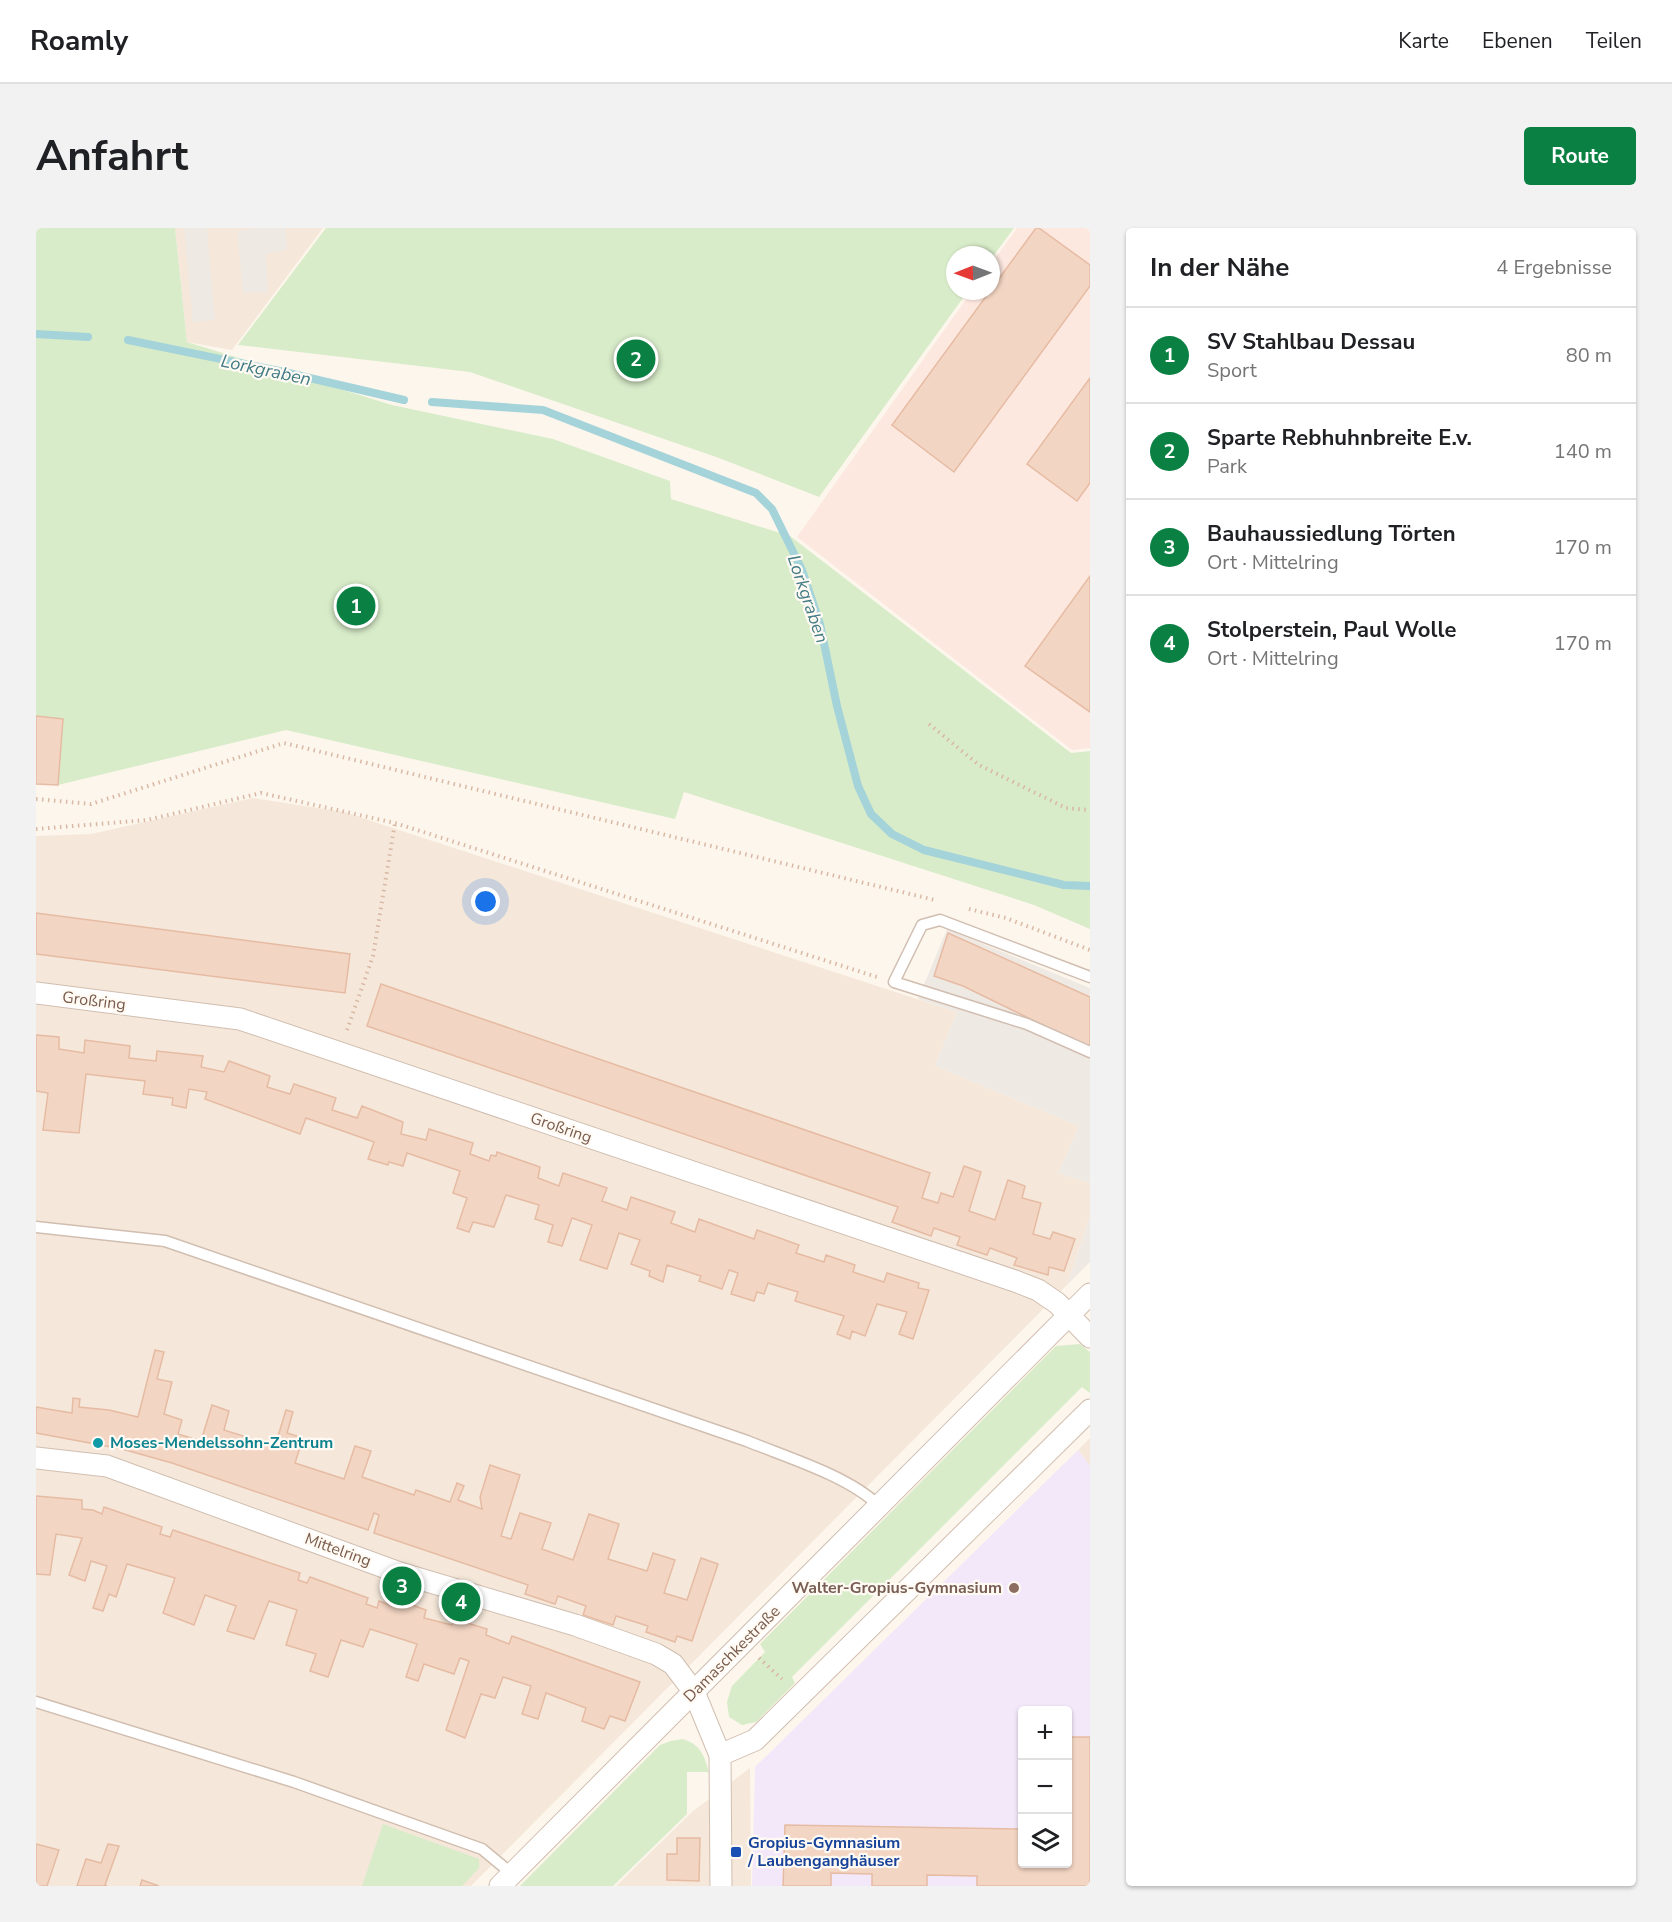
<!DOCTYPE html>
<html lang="de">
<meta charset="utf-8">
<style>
:root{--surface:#fff;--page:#f2f2f2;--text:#202124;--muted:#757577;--line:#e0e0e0;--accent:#0b8043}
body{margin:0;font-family:"Nunito Sans",sans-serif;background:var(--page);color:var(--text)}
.controls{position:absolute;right:18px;bottom:18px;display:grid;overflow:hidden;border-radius:6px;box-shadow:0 2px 4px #0004}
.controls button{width:54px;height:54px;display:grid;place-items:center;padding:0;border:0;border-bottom:2px solid var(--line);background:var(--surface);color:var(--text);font:30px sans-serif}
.compass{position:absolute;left:910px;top:18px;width:54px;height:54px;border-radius:50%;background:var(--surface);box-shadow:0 2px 4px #0004;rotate:269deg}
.you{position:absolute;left:450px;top:674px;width:21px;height:21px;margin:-15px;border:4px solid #fff;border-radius:50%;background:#1a73e8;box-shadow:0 0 0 9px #1a73e833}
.badge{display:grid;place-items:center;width:39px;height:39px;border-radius:50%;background:var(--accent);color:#fff;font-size:20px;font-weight:700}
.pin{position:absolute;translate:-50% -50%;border:3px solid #fff;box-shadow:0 2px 6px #0006}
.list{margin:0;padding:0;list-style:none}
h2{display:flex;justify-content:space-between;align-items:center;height:78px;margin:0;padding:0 24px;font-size:26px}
h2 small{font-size:20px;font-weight:400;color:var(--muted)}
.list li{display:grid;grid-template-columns:39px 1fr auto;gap:18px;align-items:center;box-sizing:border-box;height:96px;padding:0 24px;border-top:2px solid var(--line)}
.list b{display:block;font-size:22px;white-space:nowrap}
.list p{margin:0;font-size:20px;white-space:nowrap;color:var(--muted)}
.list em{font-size:20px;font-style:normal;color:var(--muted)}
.icon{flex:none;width:33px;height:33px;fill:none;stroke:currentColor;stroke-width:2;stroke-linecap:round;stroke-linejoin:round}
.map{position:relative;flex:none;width:1054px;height:1658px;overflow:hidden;border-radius:6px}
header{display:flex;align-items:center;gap:36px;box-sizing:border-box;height:84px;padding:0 30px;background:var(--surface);border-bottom:2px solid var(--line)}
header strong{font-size:28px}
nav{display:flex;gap:33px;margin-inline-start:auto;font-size:21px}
.intro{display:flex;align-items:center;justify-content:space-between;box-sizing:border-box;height:144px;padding:0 36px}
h1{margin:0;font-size:42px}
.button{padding:15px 27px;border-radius:6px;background:var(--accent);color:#fff;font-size:21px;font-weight:700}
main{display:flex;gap:36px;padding:0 36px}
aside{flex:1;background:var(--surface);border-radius:6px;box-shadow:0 2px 4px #0004}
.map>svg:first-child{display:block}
.residential{fill:#f5e8da}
.commercial{fill:#fde8e0}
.industrial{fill:#efe9e4}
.education{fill:#f3e8fa;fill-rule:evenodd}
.green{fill:#d8ecc9}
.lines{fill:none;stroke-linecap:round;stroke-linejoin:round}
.stream{stroke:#a5d3da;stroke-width:8}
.building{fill:#f3d5c3;stroke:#e6bba3;stroke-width:1.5}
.lane-casing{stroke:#d1beb0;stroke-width:13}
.street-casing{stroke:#d1beb0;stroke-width:23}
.path{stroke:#d9b8a5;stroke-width:4;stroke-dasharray:1.5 4.5;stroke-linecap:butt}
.lane{stroke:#fff;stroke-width:10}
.street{stroke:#fff;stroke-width:21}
.culture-dot{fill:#0f9aa8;stroke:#fffaf3;stroke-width:2}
.education-dot{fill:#8d6e63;stroke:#fffaf3;stroke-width:2}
.transit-dot{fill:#1a4fb4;stroke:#fffaf3;stroke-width:2}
.labels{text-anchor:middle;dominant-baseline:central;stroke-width:4.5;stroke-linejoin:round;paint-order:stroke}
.street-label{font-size:16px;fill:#7a5c4d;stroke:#fffaf3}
.culture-label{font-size:16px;font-weight:bold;fill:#0d838f;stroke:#fffaf3;text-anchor:start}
.education-label{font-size:16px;font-weight:bold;fill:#785e54;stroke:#fffaf3;text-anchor:end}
.transit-label{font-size:16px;font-weight:bold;fill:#164399;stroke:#fffaf3;text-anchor:start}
.water-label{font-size:18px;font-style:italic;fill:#437c86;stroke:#fffaf3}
</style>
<header>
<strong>Roamly</strong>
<nav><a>Karte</a><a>Ebenen</a><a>Teilen</a></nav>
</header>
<div class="intro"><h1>Anfahrt</h1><a class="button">Route</a></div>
<main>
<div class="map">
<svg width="1054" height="1658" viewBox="0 0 1054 1658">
<rect width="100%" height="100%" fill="#fdf6ec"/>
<g class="residential">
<path d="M 139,0 L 287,0 L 196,122 L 151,114 Z"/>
<path d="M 217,570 L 308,584 L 921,784 L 899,838 L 1043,898 L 1022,945 L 1054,955 L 1054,988 L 1031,1057 L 435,1658 L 0,1658 L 0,608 L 55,606 Z"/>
<path d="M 1054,1210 L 1054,1238 L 1042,1222 Z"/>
<path d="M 714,1540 L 715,1658 L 580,1658 L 656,1584 Z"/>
</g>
<path class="commercial" d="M 981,0 L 1054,0 L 1054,520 L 1036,522 L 761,309 L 936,63 L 955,63 L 955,36 Z"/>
<g class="industrial">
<path d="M 148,0 L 171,0 L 179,92 L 157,94 Z"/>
<path d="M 222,0 L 250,0 L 251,22 L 230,26 L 232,64 L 207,65 L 201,3 Z"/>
<path d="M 911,701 L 1054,760 L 1054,955 L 1022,945 L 1043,898 L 899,838 L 921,784 L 882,771 Z"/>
<path d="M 1054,988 L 1054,1034 L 1031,1057 Z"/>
</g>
<path class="education" d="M 1042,1222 L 1054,1238 L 1054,1658 L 716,1658 L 719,1539 ZM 987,1482 L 1032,1482 L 1032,1636 L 987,1636 Z"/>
<g class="green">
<path d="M 0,0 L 139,0 L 151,114 L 356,177 L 517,211 L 634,253 L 635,271 L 754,308 L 1035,525 L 1054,523 L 1054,701 L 998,677 L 648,564 L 639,591 L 250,502 L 22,557 L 0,556 Z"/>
<path d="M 290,0 L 978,0 L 955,31 L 955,27 L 919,27 L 919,63 L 932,63 L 783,269 L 683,230 L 434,144 L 202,117 Z"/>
<path d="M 1044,1116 L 1054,1124 L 1054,1165 L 1046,1159 L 756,1449 L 759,1455 L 720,1494 L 706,1497 L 693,1489 L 691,1474 L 696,1458 L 729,1424 L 724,1416 L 1020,1118 Z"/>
<path d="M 647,1511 C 665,1517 668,1527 673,1544 L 651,1544 L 651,1586 L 577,1658 L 484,1658 L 624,1517 L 635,1513 Z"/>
<path d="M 347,1596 L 443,1631 L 443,1640 L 426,1658 L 326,1658 Z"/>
</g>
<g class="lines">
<g class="stream">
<path d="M 0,106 L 52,109"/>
<path d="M 92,112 L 248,144 L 368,172"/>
<path d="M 396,174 L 507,182 L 720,265 L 736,281 L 766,342 L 784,396 L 801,478 L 822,558 L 835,586 L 856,606 L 888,622 L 1028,657 L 1054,658"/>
</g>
</g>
<g class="building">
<path d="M 1000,0 L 1003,0 L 1054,37 L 1054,58 L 918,244 L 856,197 Z"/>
<path d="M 1054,150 L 1054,255 L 1041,273 L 991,236 Z"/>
<path d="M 1054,348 L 1054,484 L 989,438 Z"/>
<path d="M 0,488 L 27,491 L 22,557 L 0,556 Z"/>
<path d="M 0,685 L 314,726 L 309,765 L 0,726 Z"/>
<path d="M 912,705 L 1054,769 L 1054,820 L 927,758 L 898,748 Z"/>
<path d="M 345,756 L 894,945 L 886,970 L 902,975 L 905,965 L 917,969 L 928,938 L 945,944 L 933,983 L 959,992 L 972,952 L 989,958 L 986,970 L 1005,975 L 997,1006 L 1014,1011 L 1017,1004 L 1039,1011 L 1028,1043 L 1013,1039 L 1012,1047 L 978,1037 L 981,1030 L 954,1020 L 951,1027 L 921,1017 L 924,1009 L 898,1000 L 895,1008 L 856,994 L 862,979 L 331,798 Z"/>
<path d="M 0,807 L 23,809 L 23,821 L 48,825 L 49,812 L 94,818 L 93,830 L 120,833 L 121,823 L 167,828 L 165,839 L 188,844 L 193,833 L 234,848 L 231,859 L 254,866 L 258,856 L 300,870 L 296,882 L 321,890 L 326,878 L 367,894 L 365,906 L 390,912 L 393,901 L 437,915 L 434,926 L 453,933 L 455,927 L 460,928 L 461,924 L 504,939 L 502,950 L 523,958 L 527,945 L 571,960 L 566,973 L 591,982 L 595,969 L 639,984 L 635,995 L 659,1004 L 663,991 L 718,1011 L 721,1002 L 763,1017 L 760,1025 L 788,1034 L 790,1027 L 819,1037 L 817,1044 L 848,1054 L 851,1045 L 883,1055 L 882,1060 L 893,1062 L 877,1111 L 863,1106 L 871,1084 L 841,1076 L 829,1108 L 816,1103 L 814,1111 L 801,1106 L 808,1088 L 759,1073 L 762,1064 L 732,1055 L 728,1066 L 721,1064 L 718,1073 L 695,1066 L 702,1045 L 693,1042 L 686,1061 L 663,1053 L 665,1048 L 631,1037 L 627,1054 L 613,1048 L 614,1043 L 595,1036 L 604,1012 L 583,1005 L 571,1041 L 544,1032 L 556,997 L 536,990 L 526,1018 L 512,1014 L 517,997 L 499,991 L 503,977 L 470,967 L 458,999 L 437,994 L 433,1004 L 421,1000 L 431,970 L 417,965 L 424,943 L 371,925 L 367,938 L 353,934 L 352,937 L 332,931 L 338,914 L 270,890 L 264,906 L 169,871 L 171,864 L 153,861 L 150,880 L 136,877 L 137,870 L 107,866 L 109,853 L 50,846 L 43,905 L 7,902 L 12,865 L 0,863 Z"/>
<path d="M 119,1122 L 128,1124 L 121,1151 L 136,1154 L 128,1186 L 146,1192 L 142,1206 L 165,1213 L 176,1177 L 193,1183 L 188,1202 L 239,1218 L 250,1182 L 257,1184 L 251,1205 L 267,1210 L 259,1235 L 308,1251 L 319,1218 L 335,1223 L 326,1249 L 378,1267 L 380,1262 L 414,1274 L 421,1255 L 428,1258 L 422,1272 L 446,1281 L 444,1269 L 454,1237 L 484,1247 L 465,1308 L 475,1311 L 484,1285 L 515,1295 L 506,1321 L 537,1332 L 553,1286 L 583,1296 L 572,1331 L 611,1343 L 617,1325 L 639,1332 L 628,1365 L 651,1372 L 665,1330 L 682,1336 L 656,1413 L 641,1408 L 639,1414 L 610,1404 L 612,1398 L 580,1388 L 577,1397 L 547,1387 L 550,1378 L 522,1368 L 519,1376 L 489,1366 L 492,1357 L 338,1305 L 343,1287 L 338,1285 L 332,1302 L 136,1235 L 86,1221 L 0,1205 L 0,1179 L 36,1185 L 37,1170 L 44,1171 L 43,1179 L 73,1182 L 102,1189 Z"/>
<path d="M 0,1268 L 46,1272 L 46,1281 L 57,1282 L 66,1286 L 68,1279 L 126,1299 L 124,1306 L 134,1309 L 137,1302 L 264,1345 L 262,1352 L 271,1355 L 274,1349 L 332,1370 L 330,1376 L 341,1380 L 343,1373 L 356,1378 L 359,1371 L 390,1382 L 388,1390 L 416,1397 L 418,1391 L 451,1401 L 450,1407 L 473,1416 L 476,1408 L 604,1454 L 589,1493 L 574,1488 L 568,1501 L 546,1493 L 550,1480 L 510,1465 L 502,1491 L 486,1486 L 495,1458 L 467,1449 L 459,1470 L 445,1466 L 429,1510 L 410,1502 L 433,1433 L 424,1430 L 418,1446 L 388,1436 L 382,1453 L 370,1449 L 381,1416 L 334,1401 L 327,1419 L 305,1412 L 292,1449 L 274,1443 L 280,1426 L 250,1417 L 261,1382 L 233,1373 L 218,1411 L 191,1403 L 200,1378 L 169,1367 L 158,1397 L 127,1385 L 139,1350 L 91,1336 L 80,1369 L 73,1366 L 67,1383 L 57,1380 L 71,1338 L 55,1333 L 49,1353 L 33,1347 L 46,1310 L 20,1306 L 14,1347 L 0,1346 Z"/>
<path d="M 1032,1509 L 1054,1509 L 1054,1658 L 941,1658 L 941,1648 L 891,1647 L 891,1658 L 836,1658 L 836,1646 L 795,1645 L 795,1658 L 747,1658 L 749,1597 L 987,1601 L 987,1636 L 1032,1636 Z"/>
<path d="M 641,1610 L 664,1610 L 663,1653 L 631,1652 L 631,1626 L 641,1626 Z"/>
<path d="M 0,1616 L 23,1622 L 11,1658 L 0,1658 Z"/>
<path d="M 72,1616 L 83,1618 L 69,1657 L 71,1658 L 41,1658 L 50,1631 L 65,1635 Z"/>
<path d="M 106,1652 L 123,1658 L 104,1658 Z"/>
</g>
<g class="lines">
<g class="lane-casing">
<g id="lane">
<path d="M 1054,749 L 904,692 L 886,697 L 858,754 L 991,796 L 1054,824"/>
<path d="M 0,999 L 129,1013 L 711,1213 C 750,1229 813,1248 843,1278"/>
<path d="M 0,1474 L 258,1554 L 446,1621 L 476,1646"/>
</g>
</g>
<g class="street-casing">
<g id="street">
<path d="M 0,765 L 204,791 L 979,1053 L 1002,1062 L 1021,1075 L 1054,1109"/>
<path d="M 0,1230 L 71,1238 L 364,1345 L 539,1397 L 620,1426 L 637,1436 L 658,1464 L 684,1527 L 685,1658"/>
<path d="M 684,1527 L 719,1512 L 1054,1182"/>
<path d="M 464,1658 L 1054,1066"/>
</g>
</g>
<g class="path">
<path d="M 893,496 L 943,537 L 1030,580 L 1054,582"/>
<path d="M 0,571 L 55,576 L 248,515 L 899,672"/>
<path d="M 0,601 L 111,592 L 225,565 L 359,595 L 841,749"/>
<path d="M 933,681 L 970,690 L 1054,722"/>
<path d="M 311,802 L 337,728 L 359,595"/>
<path d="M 723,1430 L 746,1451"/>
</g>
<use href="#lane" class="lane"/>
<use href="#street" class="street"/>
</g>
<circle class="culture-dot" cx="62" cy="1215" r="6"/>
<circle class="education-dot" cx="978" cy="1360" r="6"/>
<rect class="transit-dot" x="694" y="1618" width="12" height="12" rx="3"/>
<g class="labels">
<g class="street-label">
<text transform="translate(58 773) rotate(7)">Großring</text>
<text transform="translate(525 900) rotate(19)">Großring</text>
<text transform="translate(302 1322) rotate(20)">Mittelring</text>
<text transform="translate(696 1426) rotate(-45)">Damaschkestraße</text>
</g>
<g class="culture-label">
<text x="74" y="1215">Moses-Mendelssohn-Zentrum</text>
</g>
<g class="education-label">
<text x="966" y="1360">Walter-Gropius-Gymnasium</text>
</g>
<g class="transit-label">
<text x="712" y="1615">Gropius-Gymnasium<tspan x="712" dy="18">/ Laubenganghäuser</tspan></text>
</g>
<g class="water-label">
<text transform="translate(230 142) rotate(12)">Lorkgraben</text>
<text transform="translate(772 371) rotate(71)">Lorkgraben</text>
</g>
</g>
</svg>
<div class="controls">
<button>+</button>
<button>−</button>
<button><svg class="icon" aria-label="layers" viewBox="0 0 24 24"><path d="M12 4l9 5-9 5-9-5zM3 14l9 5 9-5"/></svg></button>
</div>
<svg class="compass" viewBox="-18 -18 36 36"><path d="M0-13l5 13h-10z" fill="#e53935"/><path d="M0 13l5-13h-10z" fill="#757577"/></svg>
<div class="you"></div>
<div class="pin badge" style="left:320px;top:378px">1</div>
<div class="pin badge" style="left:600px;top:131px">2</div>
<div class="pin badge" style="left:366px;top:1358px">3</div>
<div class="pin badge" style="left:425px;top:1374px">4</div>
</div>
<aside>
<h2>In der Nähe<small>4 Ergebnisse</small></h2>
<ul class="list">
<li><span class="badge">1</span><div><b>SV Stahlbau Dessau</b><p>Sport</p></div><em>80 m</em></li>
<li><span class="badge">2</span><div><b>Sparte Rebhuhnbreite E.v.</b><p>Park</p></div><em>140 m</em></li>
<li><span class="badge">3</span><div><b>Bauhaussiedlung Törten</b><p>Ort · Mittelring</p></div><em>170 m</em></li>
<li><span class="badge">4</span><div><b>Stolperstein, Paul Wolle</b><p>Ort · Mittelring</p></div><em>170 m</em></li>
</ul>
</aside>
</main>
